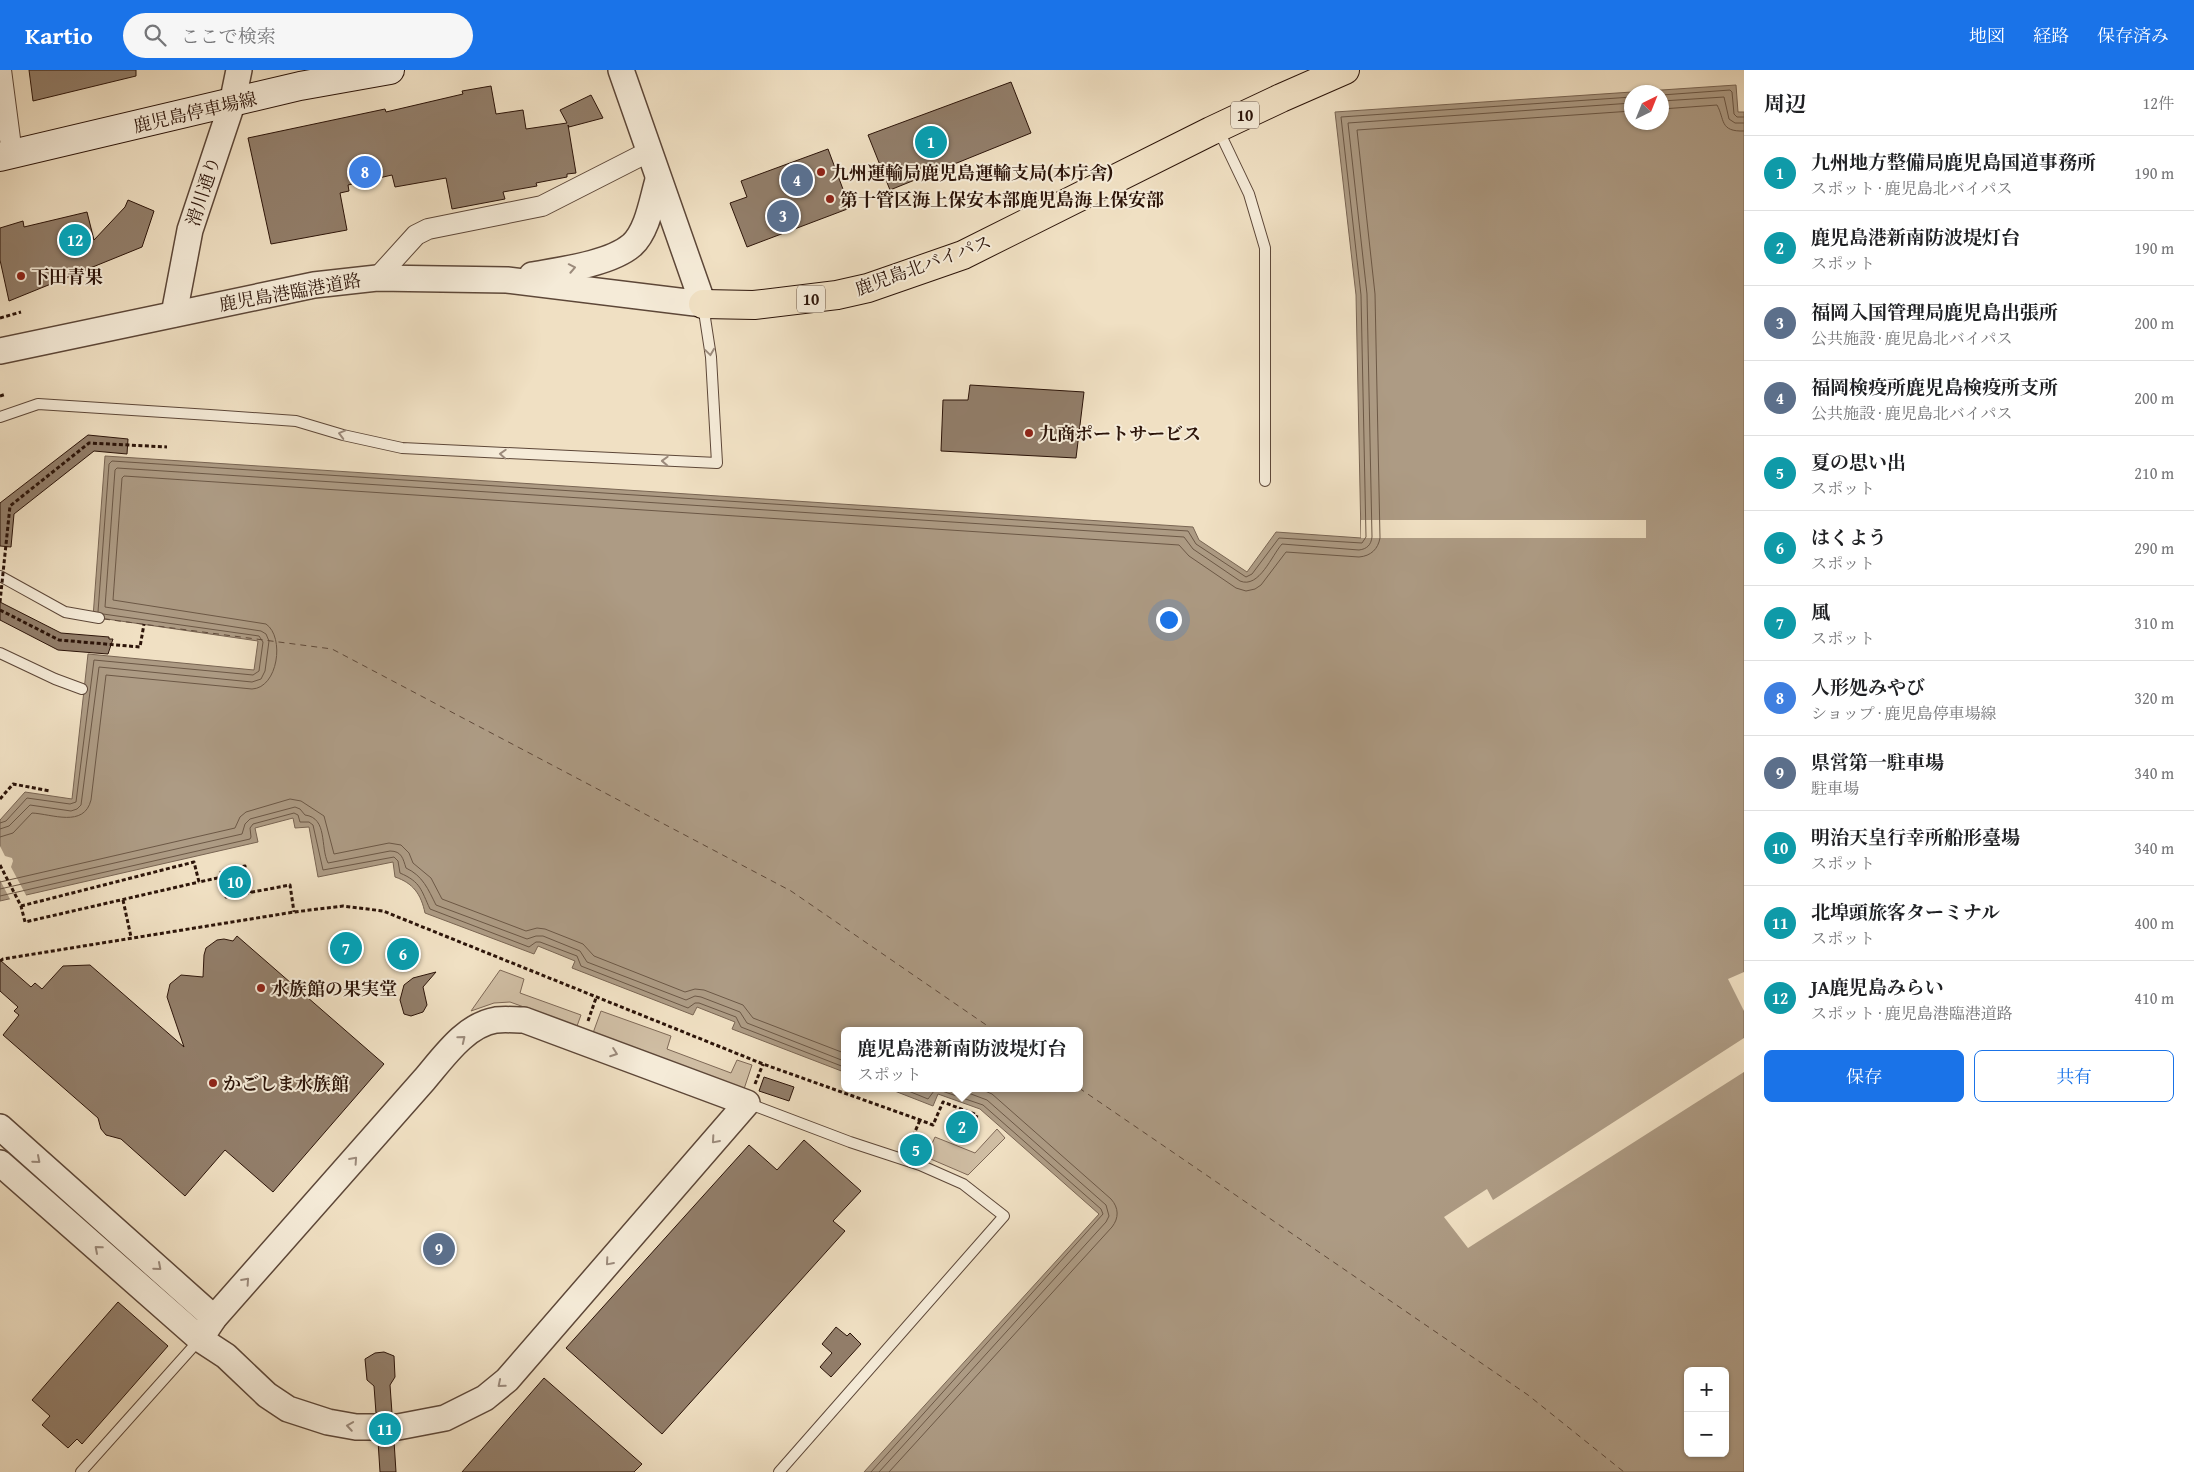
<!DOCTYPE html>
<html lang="ja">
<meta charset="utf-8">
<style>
:root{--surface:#fff;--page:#f6f6f6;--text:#202124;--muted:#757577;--line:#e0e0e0;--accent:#1a73e8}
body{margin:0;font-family:"Gentium Book Plus","Noto Serif JP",serif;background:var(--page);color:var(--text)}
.controls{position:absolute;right:15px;bottom:15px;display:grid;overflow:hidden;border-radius:8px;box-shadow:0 1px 4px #0004}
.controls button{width:45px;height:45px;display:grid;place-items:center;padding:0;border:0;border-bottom:1px solid var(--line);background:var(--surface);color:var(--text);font:25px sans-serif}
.compass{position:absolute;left:1624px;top:15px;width:45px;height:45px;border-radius:50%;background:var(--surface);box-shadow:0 1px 4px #0004;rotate:43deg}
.you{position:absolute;left:1168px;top:549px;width:18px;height:18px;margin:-12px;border:4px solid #fff;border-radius:50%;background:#1a73e8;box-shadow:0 0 0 8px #1a73e833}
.badge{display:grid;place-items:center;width:32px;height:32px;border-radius:50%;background:var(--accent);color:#fff;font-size:16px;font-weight:700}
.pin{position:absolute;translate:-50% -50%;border:2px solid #fff;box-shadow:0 1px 5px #0006}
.popup{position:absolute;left:841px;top:957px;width:242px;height:65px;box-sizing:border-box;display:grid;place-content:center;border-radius:8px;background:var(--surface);filter:drop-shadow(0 1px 4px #0005);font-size:16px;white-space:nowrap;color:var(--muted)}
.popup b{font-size:19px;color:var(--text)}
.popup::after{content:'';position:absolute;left:50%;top:100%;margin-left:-10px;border:10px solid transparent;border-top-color:var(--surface)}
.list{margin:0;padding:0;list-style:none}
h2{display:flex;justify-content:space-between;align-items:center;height:65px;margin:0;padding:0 20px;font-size:21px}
h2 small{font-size:16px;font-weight:400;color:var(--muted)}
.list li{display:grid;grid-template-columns:32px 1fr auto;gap:15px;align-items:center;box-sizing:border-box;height:75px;padding:0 20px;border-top:1px solid var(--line)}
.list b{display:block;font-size:19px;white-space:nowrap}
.list p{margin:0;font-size:16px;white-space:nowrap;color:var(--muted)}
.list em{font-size:16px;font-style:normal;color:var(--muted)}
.actions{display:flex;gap:10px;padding:15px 20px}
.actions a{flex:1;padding:11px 0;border:1px solid var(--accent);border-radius:8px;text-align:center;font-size:18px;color:var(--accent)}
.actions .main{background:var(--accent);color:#fff}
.icon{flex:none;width:28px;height:28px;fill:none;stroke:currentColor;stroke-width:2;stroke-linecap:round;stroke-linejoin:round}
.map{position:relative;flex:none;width:1744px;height:1402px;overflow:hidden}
header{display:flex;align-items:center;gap:30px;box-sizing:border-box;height:70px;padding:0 25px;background:var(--accent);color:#fff}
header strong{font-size:24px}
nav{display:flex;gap:28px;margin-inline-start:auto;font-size:18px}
.search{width:350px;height:45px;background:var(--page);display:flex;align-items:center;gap:12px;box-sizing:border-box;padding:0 18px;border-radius:28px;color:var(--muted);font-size:19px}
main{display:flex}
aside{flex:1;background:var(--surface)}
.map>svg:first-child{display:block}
.green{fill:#cfbda3;stroke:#7e6856}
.water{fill:#ad9b84;stroke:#796553;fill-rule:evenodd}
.pier{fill:#f0e0c3}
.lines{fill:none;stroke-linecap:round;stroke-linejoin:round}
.shore{stroke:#6c5846;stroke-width:1}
.ferry{stroke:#604a3a;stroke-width:1;stroke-dasharray:6 5;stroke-linecap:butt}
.building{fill:#927e6a;stroke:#2c1409}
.service-casing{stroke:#5d4738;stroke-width:12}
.minor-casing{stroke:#5d4738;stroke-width:22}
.tertiary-casing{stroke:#5d4738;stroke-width:28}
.secondary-casing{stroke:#2c1409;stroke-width:30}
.trunk-casing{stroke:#2c1409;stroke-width:30}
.path{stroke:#2c1409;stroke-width:3;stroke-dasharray:4 2.5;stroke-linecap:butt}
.service{stroke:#f5ebd8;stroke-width:10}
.minor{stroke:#f5ebd8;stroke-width:20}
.tertiary{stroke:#f5ebd8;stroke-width:25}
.secondary{stroke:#f5ebd8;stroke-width:28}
.trunk{stroke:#f0e0c3;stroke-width:28}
.path-bridge{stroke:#2c1409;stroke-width:3;stroke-dasharray:4 2.5;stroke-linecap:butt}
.oneway{stroke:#9b8a7b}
.poi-dot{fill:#8f2418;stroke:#f5ebd8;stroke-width:2}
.labels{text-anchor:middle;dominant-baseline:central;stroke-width:4;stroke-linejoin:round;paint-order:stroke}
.shield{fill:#f5ebd8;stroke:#685447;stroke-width:1}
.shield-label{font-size:16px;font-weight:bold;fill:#2c1409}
.street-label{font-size:18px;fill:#2c1409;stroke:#f5ebd8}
.poi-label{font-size:18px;font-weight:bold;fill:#2c1409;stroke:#f5ebd8;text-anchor:start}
</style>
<header>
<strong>Kartio</strong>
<div class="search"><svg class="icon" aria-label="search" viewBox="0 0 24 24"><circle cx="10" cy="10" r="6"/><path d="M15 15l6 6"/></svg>ここで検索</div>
<nav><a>地図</a><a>経路</a><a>保存済み</a></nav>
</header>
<main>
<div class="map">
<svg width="1744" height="1402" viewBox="0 0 1744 1402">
<rect width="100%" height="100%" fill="#f0e0c3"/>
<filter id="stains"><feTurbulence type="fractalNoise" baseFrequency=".004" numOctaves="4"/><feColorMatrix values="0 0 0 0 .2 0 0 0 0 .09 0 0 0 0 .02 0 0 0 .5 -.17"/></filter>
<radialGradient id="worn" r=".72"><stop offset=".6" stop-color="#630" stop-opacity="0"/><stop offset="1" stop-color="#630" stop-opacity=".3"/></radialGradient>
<g class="green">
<path d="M 500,900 L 524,909 L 520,923 L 581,945 L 577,956 L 510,932 L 494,933 L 471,941 Z"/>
<path d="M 601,941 L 671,966 L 667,979 L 731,1003 L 737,990 L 752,995 L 744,1019 L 593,963 Z"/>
<path d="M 997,1059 L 1005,1068 L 968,1105 L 926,1087 L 935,1067 L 975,1083 Z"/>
</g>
<path class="water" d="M 1736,15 L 1738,42 L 1744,42 L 1744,1402 L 864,1402 L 1099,1144 L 980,1039 L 938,1024 L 933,1036 L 887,1018 L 1080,1018 L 1080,961 L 844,961 L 844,1002 L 732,959 L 735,952 L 697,937 L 693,945 L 572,898 L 575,891 L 538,876 L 534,884 L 425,843 C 421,824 413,813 395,807 L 393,792 L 318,807 L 309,757 L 295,758 L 293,748 L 255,758 L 258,772 L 0,831 L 0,750 L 25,722 L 72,729 L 88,584 L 254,600 L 258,571 L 93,547 L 105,386 L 1193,457 L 1199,470 L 1247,502 L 1276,462 L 1361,468 L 1356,225 L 1335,42 ZM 1632,22 L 1662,22 L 1662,52 L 1632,52 ZM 1688,1301 L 1725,1301 L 1725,1383 L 1688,1383 Z"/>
<g class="pier">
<rect x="1361" y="450" width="285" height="18"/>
<path d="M 0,776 L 5,786 L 12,788 L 13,791 L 11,797 L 27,827 L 11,831 L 0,810 Z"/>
<path d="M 1744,902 L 1744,941 L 1728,909 Z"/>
<path d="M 1744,968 L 1744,1002 L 1468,1178 L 1444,1147 L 1487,1119 L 1493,1130 Z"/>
</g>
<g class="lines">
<g class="shore">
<path d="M 1662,25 L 1730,20 L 1732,22 L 1734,44 L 1737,47 L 1744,47"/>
<path d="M 1662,31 L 1724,27 L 1729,49 L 1735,53 L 1744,53"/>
<path d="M 1662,39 L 1717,35 C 1725,49 1719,62 1744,61"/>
<path d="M 98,542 L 109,394 L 112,391 L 1188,461 L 1196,474 L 1246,507 L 1252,504 L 1279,468 L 1362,473 L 1366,467 L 1361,225 L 1341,47 L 1632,27"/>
<path d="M 0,753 L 6,751 L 27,728 L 70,734 L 76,732 L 94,590 L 253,605 L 259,601 L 263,572 L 259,566 L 103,544"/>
<path d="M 0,759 L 9,756 L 30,735 L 71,741 L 77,739 L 81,735 L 99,597 L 252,612 L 261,609 L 265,601 L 269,571 L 266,564 L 261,561 L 105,537 L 115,400 L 117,398 L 1184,467 L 1193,479 L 1240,511 C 1259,519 1272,485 1282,474 L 1359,480 C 1367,479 1371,475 1372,467 L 1367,224 L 1348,53 L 1632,33"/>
<path d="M 0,767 L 13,763 L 32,743 C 52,744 84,758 91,730 L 106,605 L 252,619 C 278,618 285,567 266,554 L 113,530 L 122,408 L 124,406 L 1179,475 L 1189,486 L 1236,518 L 1246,521 L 1255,519 L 1261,515 L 1286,482 L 1359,487 C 1371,486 1378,479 1380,468 L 1375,224 L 1357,60 L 1632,41"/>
<path d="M 0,812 L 235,758 L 240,747 L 246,742 L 290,729 L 301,731 L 324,746 L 334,784 L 389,773 L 401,775 L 409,783 L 413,793 L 431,808 L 442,829 L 526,861 L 537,858 L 545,859 L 583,874 L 594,886 L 685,922 L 695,919 L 704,920 L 743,935 L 753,948 L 844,983"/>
<path d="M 0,819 L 242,764 L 245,754 L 250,749 L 295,737 L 300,739 L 305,745 C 328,748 320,777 328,793 L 390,781 C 402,781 403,789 406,798 C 423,806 428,819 436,835 L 527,869 L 536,866 L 543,866 L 580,881 L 587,892 L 686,930 L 695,926 L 701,927 L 740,942 L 747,953 L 844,991"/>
<path d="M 0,826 L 250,769 L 251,767 L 250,758 L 253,754 L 294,743 L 298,745 L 300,752 L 309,752 L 313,755 L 323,800 L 394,787 L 398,791 L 400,803 C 421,812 421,820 430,839 L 529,877 L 536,872 L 540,872 L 577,886 L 581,896 L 688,938 L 695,933 L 699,933 L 736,947 L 741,957 L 844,997"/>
<path d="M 871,1402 L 1103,1144 L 1101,1139 L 983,1035 L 939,1020 L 934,1021 L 928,1029 L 901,1018"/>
<path d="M 879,1402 L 1106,1152 L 1109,1146 L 1106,1135 L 987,1030 L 955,1018"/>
<path d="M 889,1402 L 1112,1157 C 1119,1148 1119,1138 1111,1129 L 992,1024 L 978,1018"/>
</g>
<g class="ferry">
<path d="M 104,549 L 332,579 L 791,821 L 995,961"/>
<path d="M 1079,1018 L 1528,1325 L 1624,1402"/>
</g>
</g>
<g class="building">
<path d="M 29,0 L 136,0 L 136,6 L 33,31 Z"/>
<path d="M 1011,12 L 1031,63 L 890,120 L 868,65 Z"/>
<path d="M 491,16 L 496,44 L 523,40 L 526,59 L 567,53 L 560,40 L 591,25 L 603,48 L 569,57 L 568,55 L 576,103 L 567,104 L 567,107 L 536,113 L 537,116 L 503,122 L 505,129 L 452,139 L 446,108 L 395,117 L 392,105 L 348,115 L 349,121 L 340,123 L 347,160 L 271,174 L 248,68 L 385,39 L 386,42 L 463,24 L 462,21 Z"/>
<path d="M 828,79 L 850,138 L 747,177 L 730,133 L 747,127 L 741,111 Z"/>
<path d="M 128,130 L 154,141 L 142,177 L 9,231 L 0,190 L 0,158 L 23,151 L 24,157 L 87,142 L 94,170 L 125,137 Z"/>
<path d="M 970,315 L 1084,322 L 1076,388 L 941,381 L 943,330 L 968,330 Z"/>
<path d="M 88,365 L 128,369 L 127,384 L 94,381 L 14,444 L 11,477 L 0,476 L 0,433 Z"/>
<path d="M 0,532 L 61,563 L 109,567 L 109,569 L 113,569 L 108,584 L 58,580 L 0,550 Z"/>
<path d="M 237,866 L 384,994 L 273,1122 L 225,1080 L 185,1126 L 121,1069 L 106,1065 L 101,1059 L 98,1048 L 3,965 L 19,945 L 14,941 L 18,937 L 0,921 L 0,890 L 31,917 L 35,913 L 42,919 L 63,896 L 90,895 L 184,977 L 167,927 L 170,914 L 181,905 L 203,907 L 204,885 L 206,878 L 217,870 L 224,869 L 233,871 Z"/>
<path d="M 436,902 L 423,917 L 427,935 L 423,942 L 411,946 L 404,944 L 400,930 L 404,915 L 413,908 Z"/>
<path d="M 764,1007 L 794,1017 L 789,1031 L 759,1021 Z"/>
<path d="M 804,1070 L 861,1121 L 833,1151 L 845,1161 L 662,1364 L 566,1278 L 749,1075 L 777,1100 Z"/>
<path d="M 118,1232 L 168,1276 L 82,1374 L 77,1369 L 68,1378 L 42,1355 L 50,1346 L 32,1330 Z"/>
<path d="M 836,1257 L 847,1266 L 850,1263 L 861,1274 L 831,1307 L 820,1297 L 832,1283 L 822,1274 Z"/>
<path d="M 384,1282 L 394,1286 L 395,1307 L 390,1315 L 392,1343 L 376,1343 L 374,1316 L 367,1310 L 365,1289 L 375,1283 Z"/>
<path d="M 544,1308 L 642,1394 L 634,1402 L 462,1402 Z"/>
<path d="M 378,1371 L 394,1371 L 396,1402 L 380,1402 Z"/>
</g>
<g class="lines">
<g class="service-casing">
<g id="service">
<path d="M 1218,59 L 1249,124 L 1265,178 L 1265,411"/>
<path d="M 0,347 L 38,334 L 210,345 L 296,351 L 343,365 L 402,378 L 717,393 L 711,287 L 703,235"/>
<path d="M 0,506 L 65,542 L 99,548"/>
<path d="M 0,583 L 55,609 L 82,619"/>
<path d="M 747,1033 L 850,1072 L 920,1095 L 963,1114 L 1004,1146 L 779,1402"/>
<path d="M 81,1402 L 200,1269"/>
</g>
</g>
<g class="minor-casing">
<g id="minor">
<path d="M 1,0 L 12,84"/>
<path d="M 377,208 L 416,165 L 428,159 L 542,136 L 650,81"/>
</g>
</g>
<g class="tertiary-casing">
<g id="tertiary">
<path d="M 532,205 C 560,200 610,194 632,175 C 648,160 652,130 658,110"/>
<path d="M 174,244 L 190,160 L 232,34 L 239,0"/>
<path d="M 0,281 L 314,215 L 377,208 L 507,210 L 703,234 L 621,0"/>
<path d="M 0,1057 L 214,1248"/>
<path d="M 0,1093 L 200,1269 L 226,1286 L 267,1325 L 288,1339 L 328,1352 L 356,1357 L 398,1357 L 445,1348 L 485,1328 L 507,1310 L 747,1033 L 524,950 C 515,950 505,949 496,950 C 465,955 443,988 424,1010 L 214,1248 L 200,1269"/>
</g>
</g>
<g class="secondary-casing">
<path id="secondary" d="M 0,87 L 300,16 L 390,0"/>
</g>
<g class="trunk-casing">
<path id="trunk" d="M 703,234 L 754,235 L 837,225 L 868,218 L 963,185 L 1211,61 L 1281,28 L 1345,0"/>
</g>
<g class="path">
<path d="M 0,248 L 21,242"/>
<path d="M 0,326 L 6,324"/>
<path d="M 0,540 L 59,570 L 140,577 L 144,554"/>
<path d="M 0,729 L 13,714 L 50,721"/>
<path d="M 0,795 L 21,836 L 25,852 L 199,812"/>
<path d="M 250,823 L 245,796 L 221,801 L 226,827 L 290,815 L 294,842"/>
<path d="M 123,830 L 131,867"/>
<path d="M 21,836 L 194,792 L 199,812 L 222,807"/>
<path d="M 0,891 L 3,889 L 294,842 L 343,836 L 383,841 L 763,994 L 920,1050 L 933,1055 L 943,1032 L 977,1045 L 968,1072 L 953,1066 L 955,1060"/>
<path d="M 588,951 L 596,928"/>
<path d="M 755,1014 L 763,994"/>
<path d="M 908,1078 L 920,1050"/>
</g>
<use href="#service" class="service"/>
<use href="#minor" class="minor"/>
<use href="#tertiary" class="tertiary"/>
<use href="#secondary" class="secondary"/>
<use href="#trunk" class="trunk"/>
<path class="path-bridge" d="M 0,532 L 10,436 L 89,373 L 167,377"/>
</g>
<defs><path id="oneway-chevron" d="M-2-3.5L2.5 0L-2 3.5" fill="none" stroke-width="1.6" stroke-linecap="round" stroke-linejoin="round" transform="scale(1.25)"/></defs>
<g class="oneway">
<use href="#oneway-chevron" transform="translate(572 198) rotate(-11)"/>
<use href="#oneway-chevron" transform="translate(710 282) rotate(82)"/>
<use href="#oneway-chevron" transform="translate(342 364) rotate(-165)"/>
<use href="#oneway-chevron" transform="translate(503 384) rotate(-177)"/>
<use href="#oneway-chevron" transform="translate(665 391) rotate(-178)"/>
<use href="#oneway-chevron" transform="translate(462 969) rotate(-39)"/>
<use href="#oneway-chevron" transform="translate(614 983) rotate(20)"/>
<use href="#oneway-chevron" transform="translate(715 1070) rotate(131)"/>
<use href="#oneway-chevron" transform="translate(37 1090) rotate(41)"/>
<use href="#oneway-chevron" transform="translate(354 1090) rotate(-48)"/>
<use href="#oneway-chevron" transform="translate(98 1179) rotate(-139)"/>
<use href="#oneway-chevron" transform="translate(609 1192) rotate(131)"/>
<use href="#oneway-chevron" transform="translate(158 1197) rotate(41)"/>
<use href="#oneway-chevron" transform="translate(246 1211) rotate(-48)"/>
<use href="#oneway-chevron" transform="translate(501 1314) rotate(140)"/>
<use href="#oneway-chevron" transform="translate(350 1356) rotate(-171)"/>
</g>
<g class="poi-dot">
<circle cx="821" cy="102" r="5"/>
<circle cx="830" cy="129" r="5"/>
<circle cx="21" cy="206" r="5"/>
<circle cx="1029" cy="363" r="5"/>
<circle cx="261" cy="918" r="5"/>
<circle cx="213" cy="1013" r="5"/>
</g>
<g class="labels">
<g class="shield">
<rect x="1231" y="31.5" width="28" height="27" rx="4"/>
<rect x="797" y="215.5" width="28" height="27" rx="4"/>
</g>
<g class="shield-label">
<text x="1245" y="45">10</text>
<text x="811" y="229">10</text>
</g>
<g class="street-label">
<text transform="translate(195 42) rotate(-13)">鹿児島停車場線</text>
<text transform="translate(203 121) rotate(-72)">滑川通り</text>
<text transform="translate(923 195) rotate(-20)">鹿児島北バイパス</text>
<text transform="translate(290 222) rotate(-10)">鹿児島港臨港道路</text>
</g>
<g class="poi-label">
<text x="831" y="102">九州運輸局鹿児島運輸支局(本庁舎)</text>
<text x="840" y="129">第十管区海上保安本部鹿児島海上保安部</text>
<text x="31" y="206">下田青果</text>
<text x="1039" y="363">九商ポートサービス</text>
<text x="271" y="918">水族館の果実堂</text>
<text x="223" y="1013">かごしま水族館</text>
</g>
</g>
<rect width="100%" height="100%" filter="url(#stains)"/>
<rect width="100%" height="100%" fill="url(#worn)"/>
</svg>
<div class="controls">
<button>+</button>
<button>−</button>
</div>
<svg class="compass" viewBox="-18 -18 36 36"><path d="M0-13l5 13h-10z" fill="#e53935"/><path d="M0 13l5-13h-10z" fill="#757577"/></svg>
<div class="you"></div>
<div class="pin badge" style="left:931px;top:72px;background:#0f9aa8">1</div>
<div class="pin badge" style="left:962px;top:1057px;background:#0f9aa8">2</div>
<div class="popup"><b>鹿児島港新南防波堤灯台</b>スポット</div>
<div class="pin badge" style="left:783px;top:146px;background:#5c6f8a">3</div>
<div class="pin badge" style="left:797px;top:110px;background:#5c6f8a">4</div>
<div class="pin badge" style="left:916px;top:1080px;background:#0f9aa8">5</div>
<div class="pin badge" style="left:403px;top:884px;background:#0f9aa8">6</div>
<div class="pin badge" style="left:346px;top:878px;background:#0f9aa8">7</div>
<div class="pin badge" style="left:365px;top:102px;background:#3f7fe0">8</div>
<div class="pin badge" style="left:439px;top:1179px;background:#5c6f8a">9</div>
<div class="pin badge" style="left:235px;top:812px;background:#0f9aa8">10</div>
<div class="pin badge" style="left:385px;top:1359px;background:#0f9aa8">11</div>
<div class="pin badge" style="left:75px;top:170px;background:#0f9aa8">12</div>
</div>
<aside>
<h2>周辺<small>12件</small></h2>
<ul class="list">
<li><span class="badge" style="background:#0f9aa8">1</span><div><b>九州地方整備局鹿児島国道事務所</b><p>スポット · 鹿児島北バイパス</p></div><em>190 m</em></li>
<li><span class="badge" style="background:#0f9aa8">2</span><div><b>鹿児島港新南防波堤灯台</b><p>スポット</p></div><em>190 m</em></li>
<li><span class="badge" style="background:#5c6f8a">3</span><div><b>福岡入国管理局鹿児島出張所</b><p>公共施設 · 鹿児島北バイパス</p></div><em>200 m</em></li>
<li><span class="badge" style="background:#5c6f8a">4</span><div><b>福岡検疫所鹿児島検疫所支所</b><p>公共施設 · 鹿児島北バイパス</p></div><em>200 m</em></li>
<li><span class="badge" style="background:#0f9aa8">5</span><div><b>夏の思い出</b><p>スポット</p></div><em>210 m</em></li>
<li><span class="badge" style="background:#0f9aa8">6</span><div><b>はくよう</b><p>スポット</p></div><em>290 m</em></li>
<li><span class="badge" style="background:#0f9aa8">7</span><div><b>風</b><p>スポット</p></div><em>310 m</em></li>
<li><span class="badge" style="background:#3f7fe0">8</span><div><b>人形処みやび</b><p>ショップ · 鹿児島停車場線</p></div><em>320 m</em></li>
<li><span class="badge" style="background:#5c6f8a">9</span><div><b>県営第一駐車場</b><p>駐車場</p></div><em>340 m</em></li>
<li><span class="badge" style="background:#0f9aa8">10</span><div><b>明治天皇行幸所船形臺場</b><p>スポット</p></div><em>340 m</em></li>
<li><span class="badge" style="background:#0f9aa8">11</span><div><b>北埠頭旅客ターミナル</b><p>スポット</p></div><em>400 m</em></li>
<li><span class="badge" style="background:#0f9aa8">12</span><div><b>JA鹿児島みらい</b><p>スポット · 鹿児島港臨港道路</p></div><em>410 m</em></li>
</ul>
<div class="actions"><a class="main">保存</a><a>共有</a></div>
</aside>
</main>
